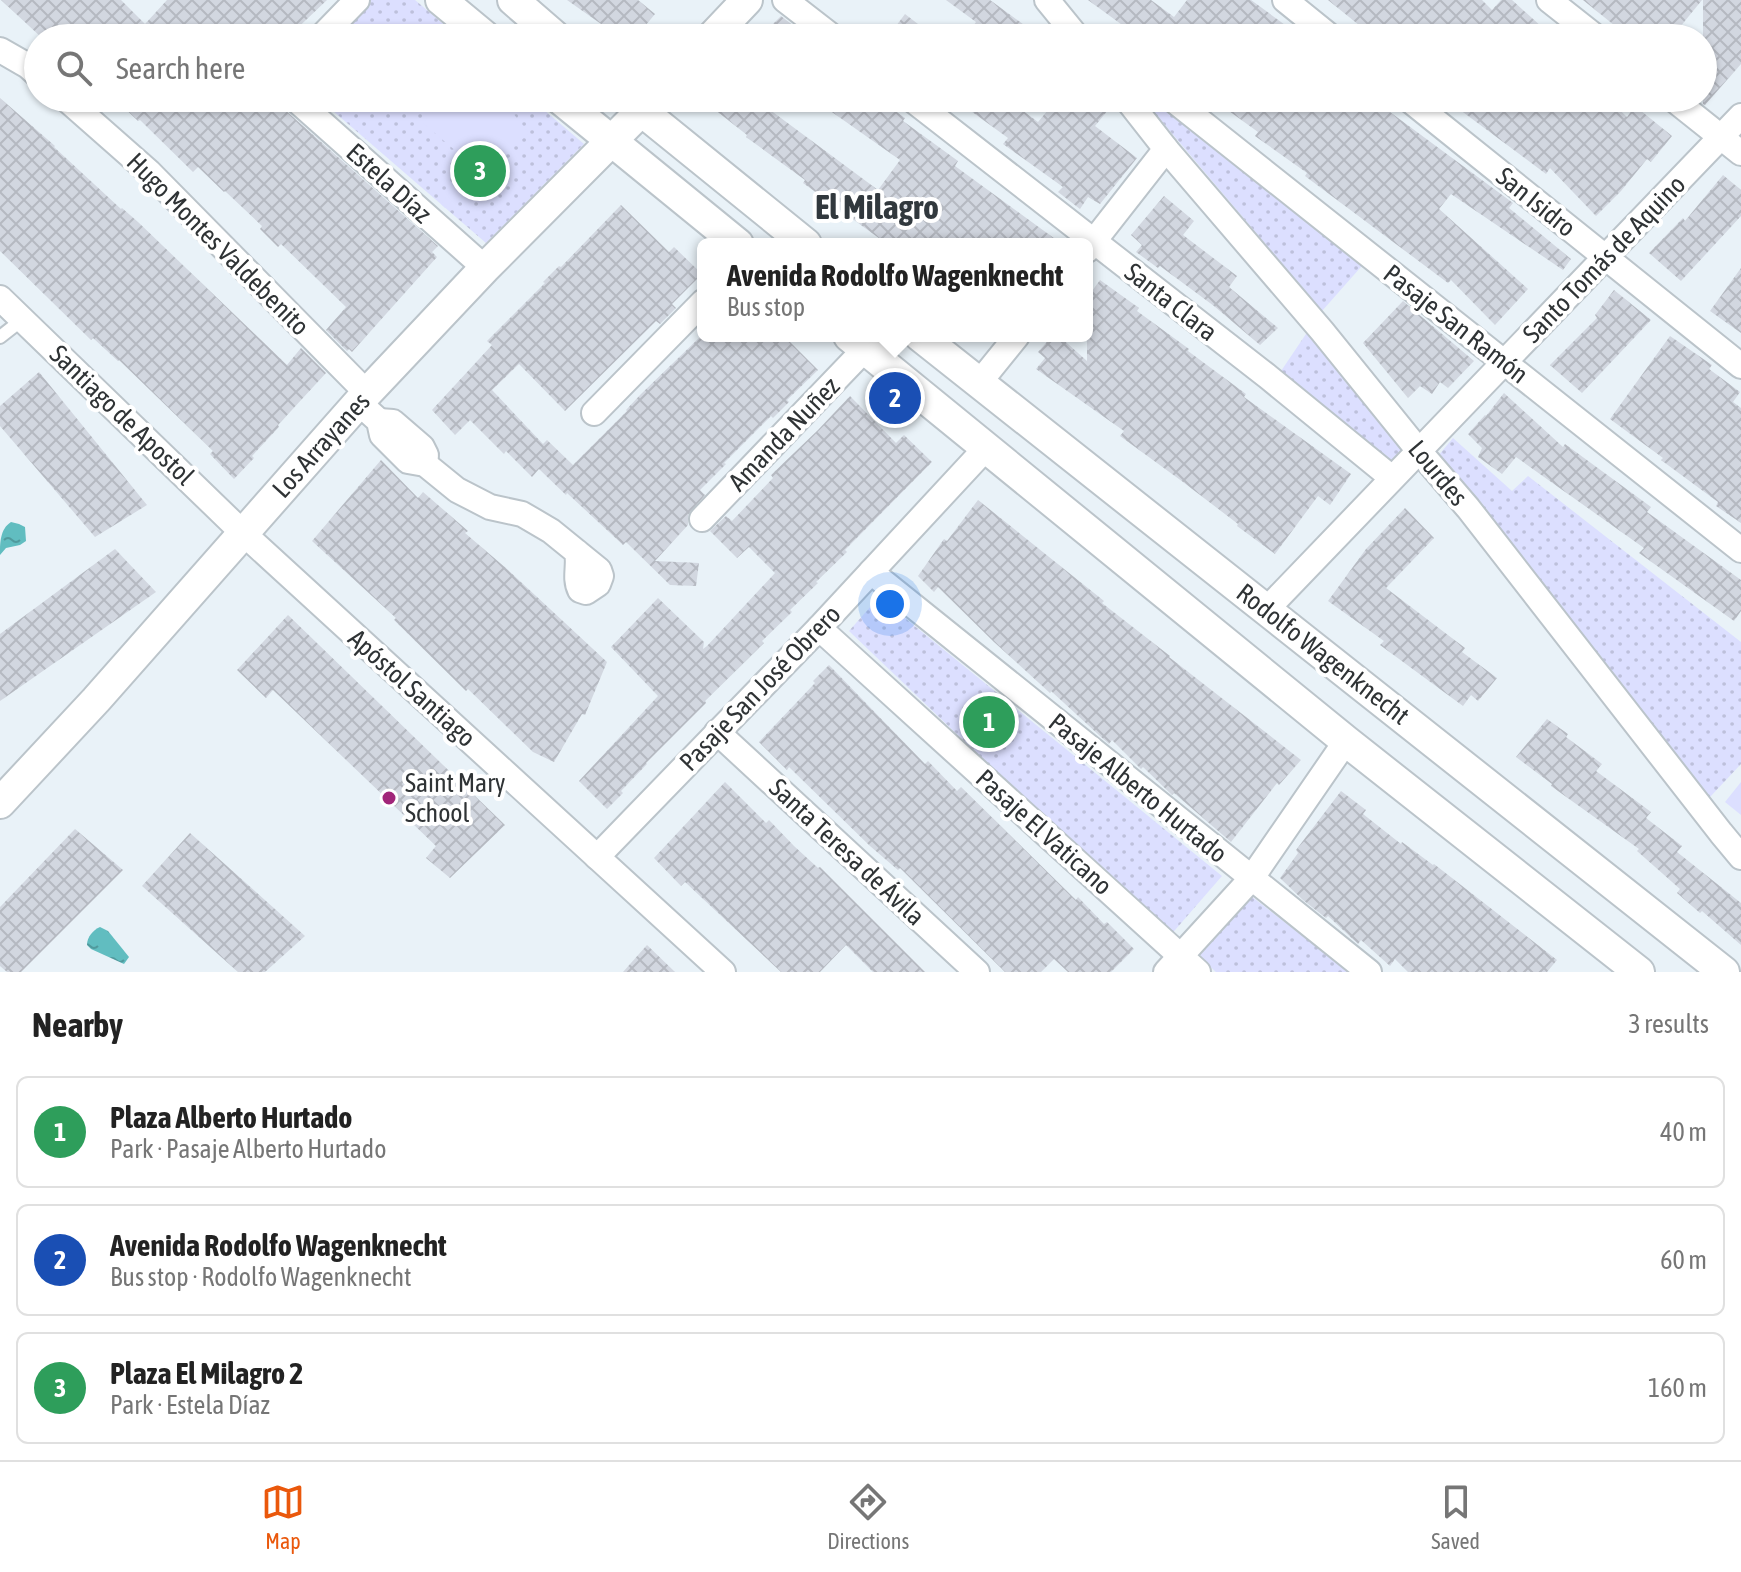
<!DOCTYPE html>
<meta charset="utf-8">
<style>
:root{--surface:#fff;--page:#f6f6f6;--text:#222;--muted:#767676;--line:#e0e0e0;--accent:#ea580c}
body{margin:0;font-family:"Asap Condensed",sans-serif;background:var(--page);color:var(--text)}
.you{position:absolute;left:890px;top:604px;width:28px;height:28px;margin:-20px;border:6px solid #fff;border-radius:50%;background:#1a73e8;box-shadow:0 0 0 12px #1a73e833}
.badge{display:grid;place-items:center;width:52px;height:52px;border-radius:50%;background:var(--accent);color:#fff;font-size:26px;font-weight:700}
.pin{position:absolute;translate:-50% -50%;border:4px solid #fff;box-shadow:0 2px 8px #0006}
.popup{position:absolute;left:697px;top:238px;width:396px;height:104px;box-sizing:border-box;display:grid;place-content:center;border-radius:12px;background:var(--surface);filter:drop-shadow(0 2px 6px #0005);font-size:26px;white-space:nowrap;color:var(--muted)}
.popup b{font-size:30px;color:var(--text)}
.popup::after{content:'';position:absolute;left:50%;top:100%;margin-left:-16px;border:16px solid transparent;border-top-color:var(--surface)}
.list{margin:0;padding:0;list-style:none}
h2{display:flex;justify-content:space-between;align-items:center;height:104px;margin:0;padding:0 32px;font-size:34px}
h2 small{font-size:26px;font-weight:400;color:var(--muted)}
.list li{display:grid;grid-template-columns:52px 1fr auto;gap:24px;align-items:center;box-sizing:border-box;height:112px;margin:0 16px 16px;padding:0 16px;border:2px solid var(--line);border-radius:12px}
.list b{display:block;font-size:30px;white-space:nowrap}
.list p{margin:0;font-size:26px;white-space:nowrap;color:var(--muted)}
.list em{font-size:26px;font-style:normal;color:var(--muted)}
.icon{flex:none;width:44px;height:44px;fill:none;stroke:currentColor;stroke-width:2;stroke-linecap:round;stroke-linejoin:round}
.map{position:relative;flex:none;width:1741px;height:972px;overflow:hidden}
.search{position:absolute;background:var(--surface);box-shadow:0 2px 6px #0004;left:24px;right:24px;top:24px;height:88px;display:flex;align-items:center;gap:20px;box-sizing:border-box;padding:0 28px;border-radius:44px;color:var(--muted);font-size:30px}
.sheet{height:488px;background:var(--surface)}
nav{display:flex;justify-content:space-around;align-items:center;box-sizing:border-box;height:112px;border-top:2px solid var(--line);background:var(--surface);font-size:22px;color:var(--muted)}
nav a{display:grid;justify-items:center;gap:4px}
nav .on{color:var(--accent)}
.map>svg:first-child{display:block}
.green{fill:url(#green-dots)}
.pitch{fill:#dcdfff}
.water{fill:url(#water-ripples)}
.building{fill:url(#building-cross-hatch)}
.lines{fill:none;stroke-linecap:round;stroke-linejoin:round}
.service-casing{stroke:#bbc4ca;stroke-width:16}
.minor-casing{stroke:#bbc4ca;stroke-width:28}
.tertiary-casing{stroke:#bbc4ca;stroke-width:34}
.service{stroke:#fff;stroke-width:12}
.minor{stroke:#fff;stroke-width:24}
.tertiary{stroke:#fff;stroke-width:30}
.poi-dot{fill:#a12579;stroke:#fff;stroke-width:3}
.labels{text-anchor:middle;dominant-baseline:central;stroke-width:8;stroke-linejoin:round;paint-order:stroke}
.street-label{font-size:26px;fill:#2f3335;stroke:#fff}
.poi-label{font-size:26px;fill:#2f3335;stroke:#fff;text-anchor:start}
.district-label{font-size:34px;font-weight:bold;fill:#31383d;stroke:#fff}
</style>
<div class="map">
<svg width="1741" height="972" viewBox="0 0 1741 972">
<defs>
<pattern id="green-dots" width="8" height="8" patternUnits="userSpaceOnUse" patternTransform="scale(2)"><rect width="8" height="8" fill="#dcdfff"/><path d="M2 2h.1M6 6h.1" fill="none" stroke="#bdc0db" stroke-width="1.8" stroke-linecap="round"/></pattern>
<pattern id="water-ripples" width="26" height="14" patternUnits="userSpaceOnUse" patternTransform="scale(2)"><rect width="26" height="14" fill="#61bdc0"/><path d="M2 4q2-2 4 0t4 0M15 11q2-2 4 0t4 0" fill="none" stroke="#509a9d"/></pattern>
<pattern id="building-cross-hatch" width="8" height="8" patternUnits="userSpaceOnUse" patternTransform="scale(2)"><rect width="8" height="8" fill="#d2d7e0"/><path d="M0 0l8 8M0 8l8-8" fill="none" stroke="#b5b9c1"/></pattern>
</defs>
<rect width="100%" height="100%" fill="#e9f2f8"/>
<g class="green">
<path d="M 367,0 L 415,0 L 460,38 L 330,38 Z"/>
<path d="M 318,98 L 530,98 L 584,144 L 486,243 Z"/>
<path d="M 1142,98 L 1155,98 L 1368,259 L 1322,311 Z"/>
<path d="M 1308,331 L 1410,454 L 1394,468 L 1279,374 Z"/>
<path d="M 1453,438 L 1512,491 L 1528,476 L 1741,642 L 1741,764 L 1710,797 L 1476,501 L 1438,456 Z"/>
<path d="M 879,597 L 1222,876 L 1169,937 L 849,631 Z"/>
<path d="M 1247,893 L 1349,972 L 1216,972 L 1195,953 Z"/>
</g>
<g class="pitch">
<path d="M 445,98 L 524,98 L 512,112 L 529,133 L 445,208 L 441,204 L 471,164 L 423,123 Z"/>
<path d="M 1741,782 L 1741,815 L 1725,802 Z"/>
</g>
<g class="water">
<path d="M 11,522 L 19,524 L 25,527 L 26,541 L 20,545 L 6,548 L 0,555 C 0,543 0,529 11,522 Z"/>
<path d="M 100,927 L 108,931 L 129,957 L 124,964 L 91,949 L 87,945 C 87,937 93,930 100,927 Z"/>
</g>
<g class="building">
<path d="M 1,0 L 121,0 L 145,24 L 167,0 L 327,0 L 287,38 L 42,38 Z"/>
<path d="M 567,0 L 638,0 L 655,14 L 635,38 L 621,38 Z"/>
<path d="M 946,0 L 990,0 L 1042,38 L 965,38 L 976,22 Z"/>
<path d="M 1088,0 L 1151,0 L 1174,17 L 1187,0 L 1251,0 L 1303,38 L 1140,38 Z"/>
<path d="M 1328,0 L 1482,0 L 1492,10 L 1501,0 L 1512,0 L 1554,38 L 1375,38 Z"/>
<path d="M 1583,0 L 1702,0 L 1671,38 L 1630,38 Z"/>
<path d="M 1703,0 L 1741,0 L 1741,64 L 1705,105 L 1703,104 Z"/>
<path d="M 905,14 L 936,38 L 887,38 Z"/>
<path d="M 781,16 L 801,32 L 809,38 L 759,38 Z"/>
<path d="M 0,98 L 55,146 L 54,147 L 121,209 L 122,208 L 138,222 L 287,365 L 301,348 L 326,373 L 278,425 L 279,427 L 252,456 L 254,458 L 234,479 L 210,454 L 213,451 L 119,360 L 118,361 L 93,338 L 91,340 L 0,251 Z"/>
<path d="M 114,98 L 279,98 L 284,109 L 438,246 L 432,252 L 437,257 L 352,352 L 349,349 L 347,351 L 326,330 L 346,307 L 281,244 L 278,247 L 260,229 L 262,226 L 225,191 L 224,192 L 198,167 L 193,172 L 140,120 L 138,121 Z"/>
<path d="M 700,98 L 754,98 L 878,190 L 900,160 L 812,98 L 878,98 L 905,118 L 903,121 L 958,161 L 955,166 L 1062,244 L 887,244 L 803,183 L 805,180 L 746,137 L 747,135 Z"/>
<path d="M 953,98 L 1006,98 L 1038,122 L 1058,98 L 1097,98 L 1108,110 L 1095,126 L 1137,158 L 1100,204 L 1088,197 L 1080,209 L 1058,192 L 1063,187 L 1003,144 L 1008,138 Z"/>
<path d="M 1211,98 L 1371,98 L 1513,203 L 1509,208 L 1571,259 L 1563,270 L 1451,194 L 1439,209 L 1528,289 L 1495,325 L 1451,280 L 1448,283 L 1305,176 L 1307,173 L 1255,136 L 1258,132 Z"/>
<path d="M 1444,98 L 1607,98 L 1627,117 L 1635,106 L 1672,136 L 1651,162 L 1647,159 L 1621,191 L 1596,216 L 1550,168 L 1546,174 Z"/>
<path d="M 1723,175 L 1741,190 L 1741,216 L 1681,281 L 1649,253 L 1683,218 L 1685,221 Z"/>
<path d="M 1164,196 L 1194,221 L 1183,235 L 1237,276 L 1229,287 L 1278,328 L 1260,345 L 1214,306 L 1160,266 L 1158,268 L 1136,252 L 1142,245 L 1131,235 Z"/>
<path d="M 621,205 L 669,252 L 674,247 L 702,274 L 672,304 L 676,308 L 660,324 L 656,321 L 565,411 L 519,364 L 492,390 L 543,444 L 547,440 L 573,465 L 627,411 L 626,410 L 641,394 L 701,336 L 784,336 L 818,370 L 787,400 L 789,402 L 773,418 L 771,416 L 724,463 L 726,464 L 700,490 L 705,495 L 688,515 L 688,525 L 655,561 L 699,563 L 696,586 L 670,585 L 626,542 L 623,545 L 567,493 L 566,495 L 539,469 L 532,477 L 506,451 L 504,454 L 470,420 L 455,435 L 432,410 L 492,345 L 487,341 L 545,283 L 543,282 L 559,266 L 561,267 Z"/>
<path d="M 1741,268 L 1741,333 L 1710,311 Z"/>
<path d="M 1100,280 L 1139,308 L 1137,311 L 1189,349 L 1188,351 L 1246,394 L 1244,397 L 1351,474 L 1330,505 L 1318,496 L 1275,554 L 1237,526 L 1238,524 L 1183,482 L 1120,436 L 1124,431 L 1036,369 L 1045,358 L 1038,352 L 1052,336 L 1059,336 L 1087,361 L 1087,298 Z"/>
<path d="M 1614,290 L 1651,320 L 1582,393 L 1550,365 L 1597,318 L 1595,315 Z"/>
<path d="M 1403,301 L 1474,361 L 1448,388 L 1440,382 L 1432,394 L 1420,386 L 1408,398 L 1363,343 Z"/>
<path d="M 1670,336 L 1712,365 L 1709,369 L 1740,392 L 1733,402 L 1741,408 L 1741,523 L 1716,506 L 1718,502 L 1661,460 L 1663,458 L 1610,419 Z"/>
<path d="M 39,372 L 147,505 L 95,537 L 0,426 L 0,406 Z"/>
<path d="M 1504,393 L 1563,447 L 1565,444 L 1651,507 L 1647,512 L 1741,580 L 1741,611 L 1734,621 L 1639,553 L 1644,548 L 1516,457 L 1502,474 L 1478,457 L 1482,448 L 1468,434 L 1485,415 L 1486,416 Z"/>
<path d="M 850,396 L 896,443 L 904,435 L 932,462 L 845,550 L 847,552 L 816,582 L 818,583 L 790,610 L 792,612 L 762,641 L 764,643 L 705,701 L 706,703 L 646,763 L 647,764 L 621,791 L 623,793 L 607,809 L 579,781 L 658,696 L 611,647 L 658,598 L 704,642 L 703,649 L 707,646 L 775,573 L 749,547 L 737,558 L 710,531 L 726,516 L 732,521 L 773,478 L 771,475 L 818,430 Z"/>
<path d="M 381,460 L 418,498 L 423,492 L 468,531 L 465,533 L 507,569 L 607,662 L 585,715 L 582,714 L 554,762 L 533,752 L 468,689 L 466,691 L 394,620 L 396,618 L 312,541 Z"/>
<path d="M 978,500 L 1104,601 L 1102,603 L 1170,656 L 1169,657 L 1301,760 L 1279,785 L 1277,783 L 1231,842 L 1174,793 L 1172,795 L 1143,767 L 1141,769 L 1112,740 L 1109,744 L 1100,736 L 1051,691 L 1050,693 L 994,642 L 938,587 L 934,592 L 918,576 L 944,539 L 947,541 Z"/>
<path d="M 1405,508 L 1434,538 L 1386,588 L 1465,648 L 1462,652 L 1497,678 L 1478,701 L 1471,695 L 1463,706 L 1380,645 L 1384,641 L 1328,601 L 1366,549 Z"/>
<path d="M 115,549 L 156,592 L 0,701 L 0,634 Z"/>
<path d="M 288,615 L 505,825 L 450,878 L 426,858 L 436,846 L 273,690 L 266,698 L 237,670 Z"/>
<path d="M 829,665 L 925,764 L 928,761 L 957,791 L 961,787 L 1076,900 L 1078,897 L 1104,924 L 1107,922 L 1134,949 L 1111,972 L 1068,972 L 1054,959 L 1041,972 L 1005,972 L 900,868 L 898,870 L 870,846 L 789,767 L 787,770 L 759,742 L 815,683 L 813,681 Z"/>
<path d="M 1547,719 L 1568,734 L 1566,737 L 1602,764 L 1596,771 L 1651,812 L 1646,818 L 1682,846 L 1677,852 L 1741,903 L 1741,945 L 1702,911 L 1700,913 L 1677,893 L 1680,889 L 1637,851 L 1639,849 L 1551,786 L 1552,784 L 1516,757 Z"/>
<path d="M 725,782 L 766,823 L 769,820 L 794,846 L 818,868 L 820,867 L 925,972 L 873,972 L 846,945 L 820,972 L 781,972 L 685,882 L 681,886 L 654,858 Z"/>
<path d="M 1341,791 L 1366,810 L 1363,814 L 1401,844 L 1402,842 L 1433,865 L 1434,864 L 1557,960 L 1547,972 L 1408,972 L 1395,959 L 1390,966 L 1361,940 L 1358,944 L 1328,916 L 1326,918 L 1303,900 L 1280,878 L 1298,853 L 1296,850 Z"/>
<path d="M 75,829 L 123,870 L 21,972 L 7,972 L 0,966 L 0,907 Z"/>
<path d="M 190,833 L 305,936 L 265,972 L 238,972 L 142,886 Z"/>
<path d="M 647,945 L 675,972 L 623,972 Z"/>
</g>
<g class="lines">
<g class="service-casing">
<path id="service" d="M 0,337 L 23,319"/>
</g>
<g class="minor-casing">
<g id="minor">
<path d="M 785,0 L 834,38"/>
<path d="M 1047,0 L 1078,38"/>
<path d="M 1285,0 L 1332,38"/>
<path d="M 1549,0 L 1597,38"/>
<path d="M 320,38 L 357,0"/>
<path d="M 0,50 L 28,66 L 38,75"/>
<path d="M 65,98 L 149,172 L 367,393"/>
<path d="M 294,98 L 485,268"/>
<path d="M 910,98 L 1267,376 L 1392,478"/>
<path d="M 1126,98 L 1166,149 L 1322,331 L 1419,451 L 1468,508 L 1721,833 L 1741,857"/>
<path d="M 1171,98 L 1741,550"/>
<path d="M 1407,98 L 1741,366"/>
<path d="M 1672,98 L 1741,153"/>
<path d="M 1087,250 L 1166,149"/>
<path d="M 0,298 L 243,533 L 723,972"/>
<path d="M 979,383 L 1017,336"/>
<path d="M 358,402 L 379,421 L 382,435 L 408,461 L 425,464 L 457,490 L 490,507 L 522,514 L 551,531 L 599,570 L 601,576 L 598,584 L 586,592 L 580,590 C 574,578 580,565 577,552"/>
<path d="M 594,413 L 703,302"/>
<path d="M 379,421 L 393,422 L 422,447 L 426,455 L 425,464"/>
<path d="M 702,519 L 865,349"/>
<path d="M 871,572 L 1369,972"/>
<path d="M 1267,609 L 1741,116"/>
<path d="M 819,628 L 1198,972"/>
<path d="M 717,732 L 977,972"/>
<path d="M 597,857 L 819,628 L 986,448"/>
<path d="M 1166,972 L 1251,879 L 1346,741"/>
</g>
</g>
<g class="tertiary-casing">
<g id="tertiary">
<path d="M 441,0 L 487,38"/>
<path d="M 513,0 L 557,38"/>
<path d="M 711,38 L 747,0"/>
<path d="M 559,98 L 738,244"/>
<path d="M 627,99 L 806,244"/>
<path d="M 849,336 L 1346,741 L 1639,972"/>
<path d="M 920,336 L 1724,972"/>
<path d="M 0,803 L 96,700 L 367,393 L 485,268 L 654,98"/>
</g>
</g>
<use href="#service" class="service"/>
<use href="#minor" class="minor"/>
<use href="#tertiary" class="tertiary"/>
</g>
<circle class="poi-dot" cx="389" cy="798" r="8"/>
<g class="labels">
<g class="street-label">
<text transform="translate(389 183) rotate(42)">Estela Díaz</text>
<text transform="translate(1536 202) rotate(39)">San Isidro</text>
<text transform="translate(218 244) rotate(45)">Hugo Montes Valdebenito</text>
<text transform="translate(1604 259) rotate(-46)">Santo Tomás de Aquino</text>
<text transform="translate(1171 302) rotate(38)">Santa Clara</text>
<text transform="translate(1456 324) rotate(38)">Pasaje San Ramón</text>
<text transform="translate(122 415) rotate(44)">Santiago de Apostol</text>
<text transform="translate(784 434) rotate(-46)">Amanda Nuñez</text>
<text transform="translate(321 445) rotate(-48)">Los Arrayanes</text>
<text transform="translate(1438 473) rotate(50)">Lourdes</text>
<text transform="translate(1323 654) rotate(38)">Rodolfo Wagenknecht</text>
<text transform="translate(412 688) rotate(42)">Apóstol Santiago</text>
<text transform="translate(760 688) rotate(-46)">Pasaje San José Obrero</text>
<text transform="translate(1138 788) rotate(39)">Pasaje Alberto Hurtado</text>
<text transform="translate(1044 832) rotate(42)">Pasaje El Vaticano</text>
<text transform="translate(847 852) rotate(43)">Santa Teresa de Ávila</text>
</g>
<g class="poi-label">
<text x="405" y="783">Saint Mary<tspan x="405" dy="30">School</tspan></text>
</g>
<g class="district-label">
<text x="877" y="206">El Milagro</text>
</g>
</g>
</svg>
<div class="you"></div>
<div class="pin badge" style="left:989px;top:722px;background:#2e9e5b">1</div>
<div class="pin badge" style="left:895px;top:398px;background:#1a4fb4">2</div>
<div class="popup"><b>Avenida Rodolfo Wagenknecht</b>Bus stop</div>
<div class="pin badge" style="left:480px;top:171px;background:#2e9e5b">3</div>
<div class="search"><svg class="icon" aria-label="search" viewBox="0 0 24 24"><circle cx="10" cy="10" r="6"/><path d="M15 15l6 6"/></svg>Search here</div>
</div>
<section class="sheet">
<h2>Nearby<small>3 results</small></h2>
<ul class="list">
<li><span class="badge" style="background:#2e9e5b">1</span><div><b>Plaza Alberto Hurtado</b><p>Park · Pasaje Alberto Hurtado</p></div><em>40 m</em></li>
<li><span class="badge" style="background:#1a4fb4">2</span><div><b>Avenida Rodolfo Wagenknecht</b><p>Bus stop · Rodolfo Wagenknecht</p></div><em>60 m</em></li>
<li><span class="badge" style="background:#2e9e5b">3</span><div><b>Plaza El Milagro 2</b><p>Park · Estela Díaz</p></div><em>160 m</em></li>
</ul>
</section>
<nav>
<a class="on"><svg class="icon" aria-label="map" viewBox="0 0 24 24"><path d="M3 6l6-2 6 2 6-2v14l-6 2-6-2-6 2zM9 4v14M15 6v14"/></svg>Map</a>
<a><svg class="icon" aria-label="directions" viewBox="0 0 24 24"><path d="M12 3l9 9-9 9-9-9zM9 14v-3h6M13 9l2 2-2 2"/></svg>Directions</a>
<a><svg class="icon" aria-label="saved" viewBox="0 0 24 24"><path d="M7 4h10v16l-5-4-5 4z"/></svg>Saved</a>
</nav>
